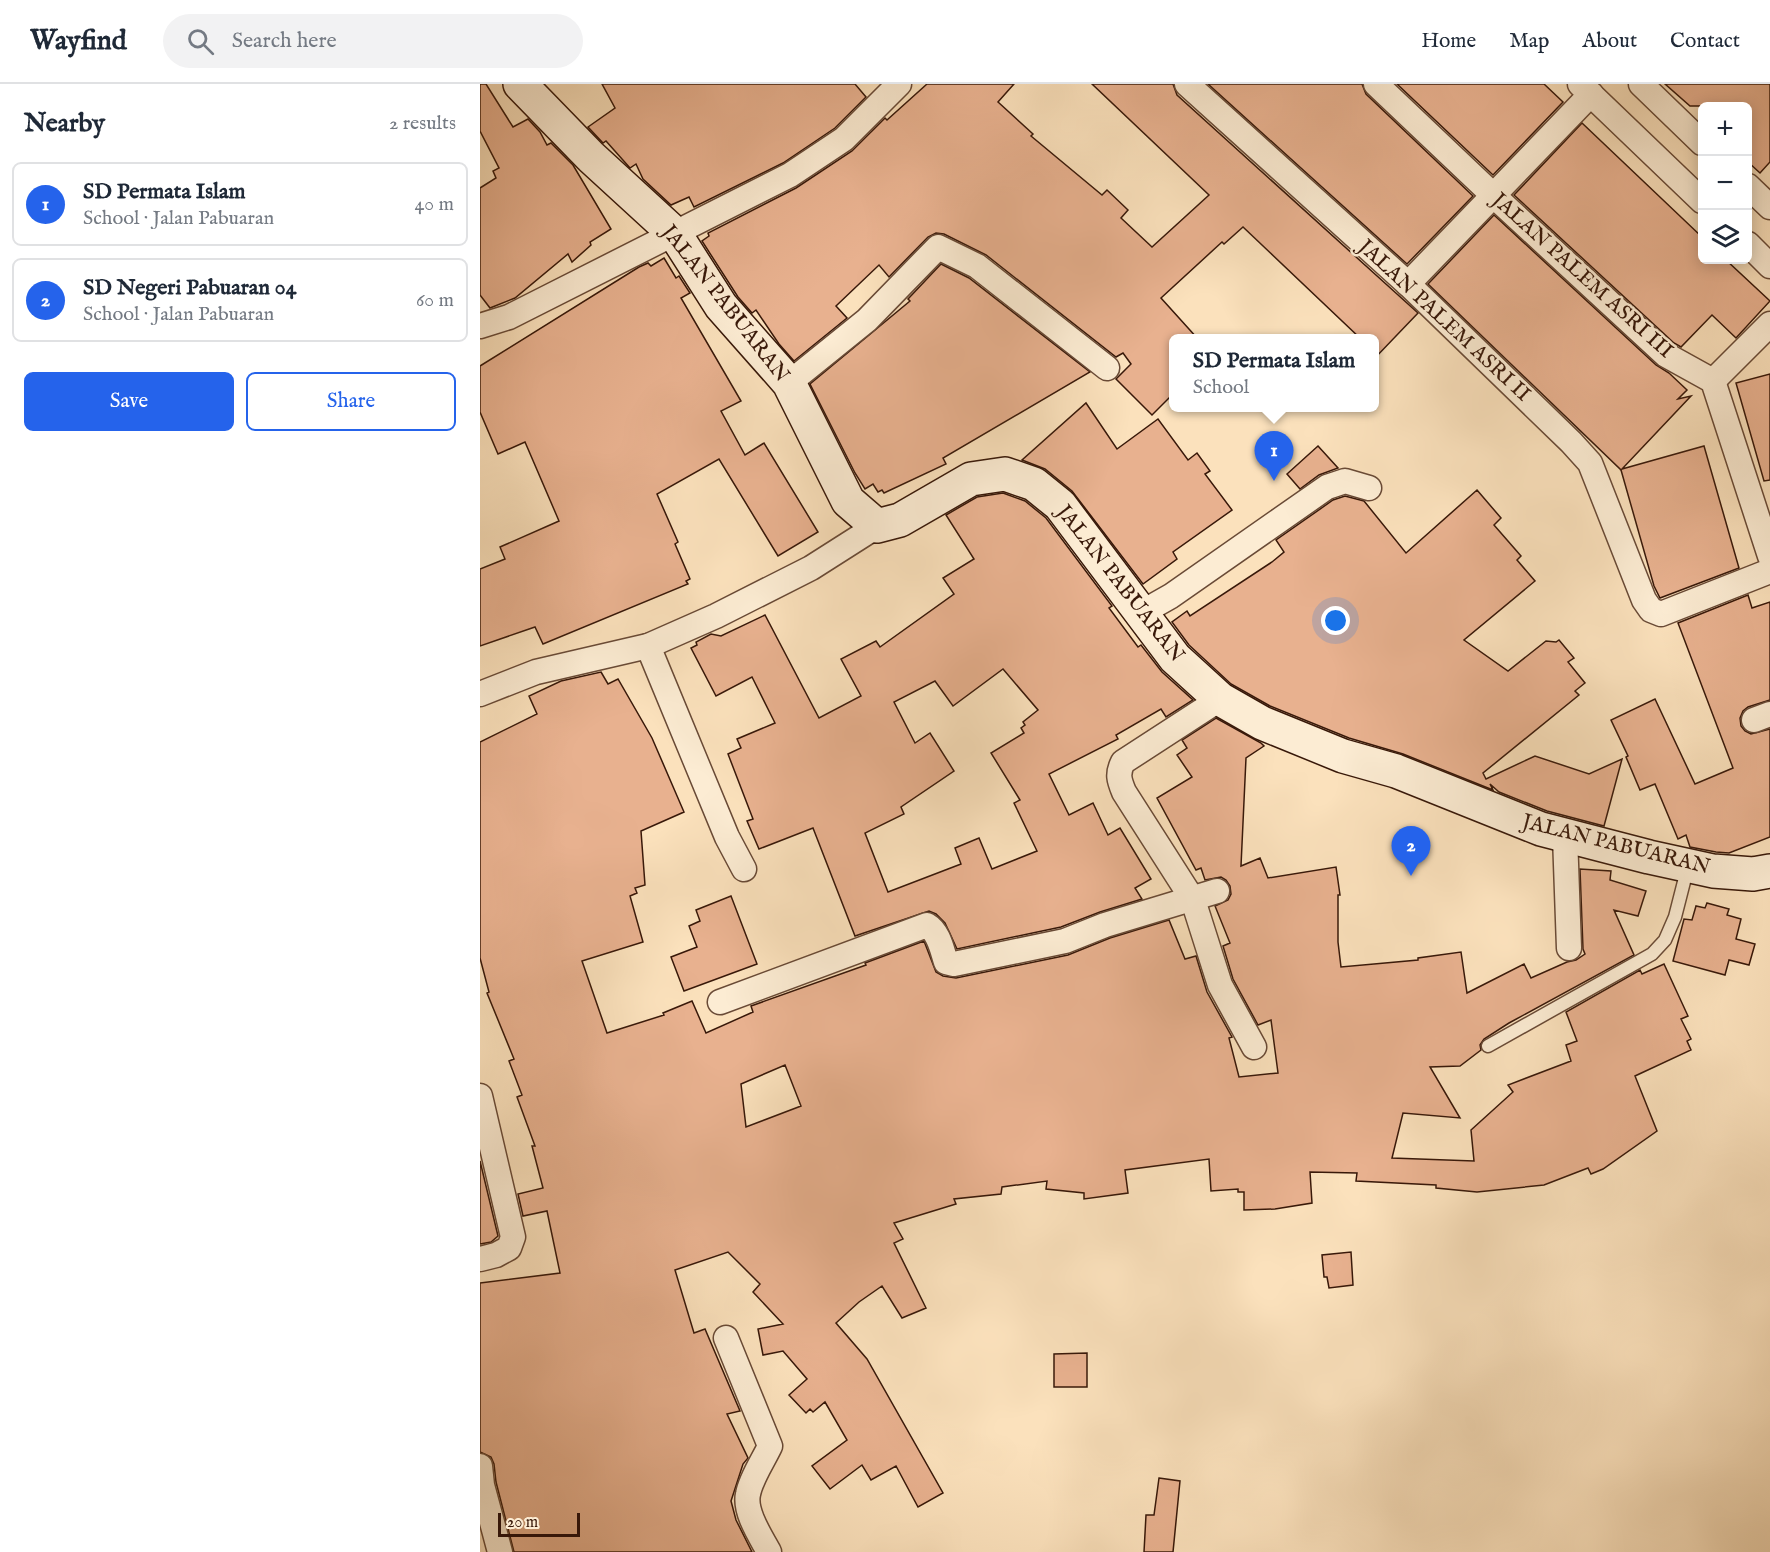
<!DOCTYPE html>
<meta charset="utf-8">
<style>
:root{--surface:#fff;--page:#f2f2f3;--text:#1f2937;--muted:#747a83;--line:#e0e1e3;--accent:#2563eb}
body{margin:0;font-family:"IM FELL English",serif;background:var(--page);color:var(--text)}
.controls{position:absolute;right:18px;top:18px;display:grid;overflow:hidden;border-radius:9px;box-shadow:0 3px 15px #0003}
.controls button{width:54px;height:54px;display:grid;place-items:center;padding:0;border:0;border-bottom:2px solid var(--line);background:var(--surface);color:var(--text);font:30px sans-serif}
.scale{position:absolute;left:18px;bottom:15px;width:82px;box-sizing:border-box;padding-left:6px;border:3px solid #381809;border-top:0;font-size:16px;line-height:21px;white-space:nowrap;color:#381809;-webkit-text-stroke:4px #fcecd3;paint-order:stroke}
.you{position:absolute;left:856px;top:537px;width:21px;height:21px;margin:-15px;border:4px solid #fff;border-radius:50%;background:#1a73e8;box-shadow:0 0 0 9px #1a73e833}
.badge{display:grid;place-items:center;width:39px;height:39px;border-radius:50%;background:var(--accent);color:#fff;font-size:20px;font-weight:700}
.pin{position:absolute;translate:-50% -50px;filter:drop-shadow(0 2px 3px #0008)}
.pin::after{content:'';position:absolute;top:32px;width:21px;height:18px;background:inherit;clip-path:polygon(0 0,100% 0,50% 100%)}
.popup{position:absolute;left:689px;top:250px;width:210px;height:78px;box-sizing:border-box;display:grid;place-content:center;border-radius:9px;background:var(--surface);filter:drop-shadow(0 2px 4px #0005);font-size:20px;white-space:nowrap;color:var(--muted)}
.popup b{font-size:22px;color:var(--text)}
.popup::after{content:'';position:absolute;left:50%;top:100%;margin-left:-12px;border:12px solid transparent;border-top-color:var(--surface)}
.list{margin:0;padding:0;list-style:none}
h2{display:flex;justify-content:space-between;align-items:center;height:78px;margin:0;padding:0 24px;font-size:26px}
h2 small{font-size:20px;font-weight:400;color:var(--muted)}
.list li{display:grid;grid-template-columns:39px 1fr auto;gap:18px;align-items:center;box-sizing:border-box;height:84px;margin:0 12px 12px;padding:0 12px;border:2px solid var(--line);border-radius:9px}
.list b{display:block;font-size:22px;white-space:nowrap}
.list p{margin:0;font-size:20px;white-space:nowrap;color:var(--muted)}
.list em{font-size:20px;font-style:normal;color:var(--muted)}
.actions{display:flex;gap:12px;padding:18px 24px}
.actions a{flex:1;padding:14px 0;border:2px solid var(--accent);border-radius:9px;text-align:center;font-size:21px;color:var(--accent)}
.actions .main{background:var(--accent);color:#fff}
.icon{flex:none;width:33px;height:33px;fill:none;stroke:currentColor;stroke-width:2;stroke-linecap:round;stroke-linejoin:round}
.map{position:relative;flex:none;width:1290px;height:1468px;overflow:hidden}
header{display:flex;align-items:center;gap:36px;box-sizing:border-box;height:84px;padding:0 30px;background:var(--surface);border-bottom:2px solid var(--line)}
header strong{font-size:28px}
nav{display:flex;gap:33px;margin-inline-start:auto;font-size:21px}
.search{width:420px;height:54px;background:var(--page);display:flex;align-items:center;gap:15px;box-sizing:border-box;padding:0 21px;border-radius:33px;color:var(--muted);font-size:22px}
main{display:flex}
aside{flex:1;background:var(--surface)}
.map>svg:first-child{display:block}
.building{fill:#e8b18f;stroke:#381809;stroke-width:1.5;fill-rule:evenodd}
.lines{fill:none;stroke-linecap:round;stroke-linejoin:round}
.lane-casing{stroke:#694a36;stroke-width:15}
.street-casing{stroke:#694a36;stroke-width:27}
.secondary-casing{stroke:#381809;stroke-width:36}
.lane{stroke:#fcecd3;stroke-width:12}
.street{stroke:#fcecd3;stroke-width:24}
.secondary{stroke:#fcecd3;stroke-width:33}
.labels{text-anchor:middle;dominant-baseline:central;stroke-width:5;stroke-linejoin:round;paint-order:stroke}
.street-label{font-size:21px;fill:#381809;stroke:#fcecd3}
</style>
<header>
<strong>Wayfind</strong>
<div class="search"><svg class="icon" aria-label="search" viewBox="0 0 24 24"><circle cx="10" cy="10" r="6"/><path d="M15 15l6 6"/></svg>Search here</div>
<nav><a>Home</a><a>Map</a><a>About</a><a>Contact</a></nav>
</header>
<main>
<aside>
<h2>Nearby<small>2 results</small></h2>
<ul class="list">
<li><span class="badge">1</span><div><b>SD Permata Islam</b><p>School · Jalan Pabuaran</p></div><em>40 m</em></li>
<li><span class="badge">2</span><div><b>SD Negeri Pabuaran 04</b><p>School · Jalan Pabuaran</p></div><em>60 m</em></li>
</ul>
<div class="actions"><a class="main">Save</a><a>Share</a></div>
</aside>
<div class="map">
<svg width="1290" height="1468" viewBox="0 0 1290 1468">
<rect width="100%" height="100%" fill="#fbe1bc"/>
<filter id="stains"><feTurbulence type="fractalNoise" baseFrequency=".00333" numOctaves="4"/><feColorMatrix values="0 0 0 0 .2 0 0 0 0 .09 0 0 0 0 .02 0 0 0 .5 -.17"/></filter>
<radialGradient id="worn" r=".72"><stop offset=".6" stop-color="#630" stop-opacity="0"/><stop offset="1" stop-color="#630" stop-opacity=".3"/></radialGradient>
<g class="building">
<path d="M 0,0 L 6,0 L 33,43 L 48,35 L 60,48 L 67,61 L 71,59 L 93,81 L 131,145 L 110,158 L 111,161 L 92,178 L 88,170 L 35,214 L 10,224 L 0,211 L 0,104 L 16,94 L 13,87 L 19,84 L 0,47 Z"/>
<path d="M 122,0 L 375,0 L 386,13 L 355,44 L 303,79 L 214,123 L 209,113 L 191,121 L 163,95 L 156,80 L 150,84 L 126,57 L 123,59 L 108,43 L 135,24 Z"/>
<path d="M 447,0 L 534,0 L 518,18 L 553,50 L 551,52 L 622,111 L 627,106 L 648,126 L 641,134 L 672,163 L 729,111 L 612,0 L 693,0 L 697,11 L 938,229 L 894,275 L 894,255 L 881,255 L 763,143 L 744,160 L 742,158 L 681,214 L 718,255 L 693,255 L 693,310 L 672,331 L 636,295 L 651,280 L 643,269 L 636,273 L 506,171 L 464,150 L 456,149 L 448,153 L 409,193 L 399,181 L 356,222 L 367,234 L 314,277 L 299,260 L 276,226 L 272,229 L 258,213 L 222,157 L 229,152 L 228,149 L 316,104 L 372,67 L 405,34 L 407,36 Z"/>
<path d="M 728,0 L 882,0 L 886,10 L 993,112 L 927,180 Z"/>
<path d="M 917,0 L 1064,0 L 1083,18 L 1013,91 Z"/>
<path d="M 1185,0 L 1290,0 L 1290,78 L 1280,89 L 1268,78 L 1268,22 L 1210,22 Z"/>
<path d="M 1102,39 L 1222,153 L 1222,176 L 1246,176 L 1290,217 L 1256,254 L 1232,231 L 1201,263 L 1194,259 L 1034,111 Z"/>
<path d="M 1014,131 L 1176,281 L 1189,289 L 1207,306 L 1198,315 L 1211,312 L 1142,385 L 1224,362 L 1259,484 L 1180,514 L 1174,502 L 1141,386 L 948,200 Z"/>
<path d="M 184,174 L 196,194 L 199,192 L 210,209 L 201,214 L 261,317 L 241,327 L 265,371 L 284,359 L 338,448 L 298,472 L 239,375 L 177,410 L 198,458 L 195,460 L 210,495 L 206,497 L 208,500 L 63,560 L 55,543 L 0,562 L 0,485 L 25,475 L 20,463 L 79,437 L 45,358 L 18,370 L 0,328 L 0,282 L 159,183 L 168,179 L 171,182 Z"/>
<path d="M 461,180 L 489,194 L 610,288 L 463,374 L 466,380 L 404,409 L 402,406 L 398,408 L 393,400 L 385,405 L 375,389 L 330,300 L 430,217 L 428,215 Z"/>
<path d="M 1290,290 L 1290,396 L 1284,397 L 1256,299 Z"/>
<path d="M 606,319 L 637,365 L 678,335 L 708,376 L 717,369 L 730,387 L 725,390 L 752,426 L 693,468 L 697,475 L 663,500 L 592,407 L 565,385 L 542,376 Z"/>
<path d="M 838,362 L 858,384 L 839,391 L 820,405 L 807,390 Z"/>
<path d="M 997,406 L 1021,434 L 1014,441 L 1041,472 L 1037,476 L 1055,497 L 984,556 L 1028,587 L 1066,557 L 1076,558 L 1079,556 L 1094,574 L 1088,578 L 1105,599 L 1095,607 L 1099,611 L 1003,689 L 1006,695 L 1055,672 L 1109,690 L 1142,675 L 1124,742 L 1067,727 L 1019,708 L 1010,700 L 1013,706 L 923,670 L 869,654 L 790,622 L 751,600 L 709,561 L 692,538 L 707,527 L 710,532 L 792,478 L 804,468 L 796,456 L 853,416 L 865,412 L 884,417 L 926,469 Z"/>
<path d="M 523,409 L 545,417 L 566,434 L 632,522 L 629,524 L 658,563 L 661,561 L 682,588 L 713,616 L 686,633 L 681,625 L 636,651 L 638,655 L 569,690 L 589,731 L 613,719 L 628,751 L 640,744 L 671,795 L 655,804 L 662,815 L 620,828 L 581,843 L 477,865 L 465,839 L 456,830 L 449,827 L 375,852 L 333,744 L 279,765 L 267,737 L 273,735 L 248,670 L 261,664 L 257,655 L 295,639 L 272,593 L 236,612 L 211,564 L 217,561 L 216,558 L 231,550 L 241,552 L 285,531 L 339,634 L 381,612 L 361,575 L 396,557 L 400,563 L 474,510 L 463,494 L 494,475 L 466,431 L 497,413 ZM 523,585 L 558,626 L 543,638 L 545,641 L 541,644 L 544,649 L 511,669 L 540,716 L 534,719 L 557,767 L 512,785 L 499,754 L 475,764 L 481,780 L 408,808 L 385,749 L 424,730 L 421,723 L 474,687 L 450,649 L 435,659 L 414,618 L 455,597 L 473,622 Z"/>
<path d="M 1268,511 L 1272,524 L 1290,518 L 1290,616 L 1268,623 L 1263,627 L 1260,634 L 1261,642 L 1265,647 L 1271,650 L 1290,645 L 1290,753 L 1249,769 L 1236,768 L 1210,763 L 1206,751 L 1198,755 L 1175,700 L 1160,706 L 1146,673 L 1148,672 L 1131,636 L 1175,615 L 1215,700 L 1253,684 L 1198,539 Z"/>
<path d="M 121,588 L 128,600 L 138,595 L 172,654 L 204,728 L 161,747 L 165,801 L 155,804 L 157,809 L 150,812 L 163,858 L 102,877 L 127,949 L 184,931 L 183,929 L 212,917 L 226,949 L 273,928 L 271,922 L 386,881 L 385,879 L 444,857 L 456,888 L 463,892 L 476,894 L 588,871 L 630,854 L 689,836 L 705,875 L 716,872 L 727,908 L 752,953 L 749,954 L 759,993 L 798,989 L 791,936 L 778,941 L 753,895 L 743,862 L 750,859 L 735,822 L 748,816 L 751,810 L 750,802 L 746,796 L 741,793 L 725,796 L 721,784 L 716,786 L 677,714 L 712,693 L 697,671 L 707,664 L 702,656 L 736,634 L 781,659 L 784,662 L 766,674 L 761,782 L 780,774 L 788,794 L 856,783 L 860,811 L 858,811 L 858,858 L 861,883 L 938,876 L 938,874 L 981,868 L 987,909 L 1044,880 L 1051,894 L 1087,878 L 1096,876 L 1105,870 L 1103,865 L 1100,785 L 1131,787 L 1130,796 L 1166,807 L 1158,832 L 1134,826 L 1154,871 L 1029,939 L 1004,955 L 1000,961 L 1001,966 L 980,982 L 950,983 L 980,1034 L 923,1029 L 912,1074 L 994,1077 L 991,1046 L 1033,1008 L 1028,1001 L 1091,977 L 1086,961 L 1097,957 L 1086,928 L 1160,886 L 1162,890 L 1184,880 L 1208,932 L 1201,935 L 1211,955 L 1207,957 L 1211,966 L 1155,992 L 1177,1047 L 1123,1085 L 1111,1090 L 1108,1084 L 1064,1101 L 997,1108 L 956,1104 L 956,1101 L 876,1097 L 877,1089 L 830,1088 L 832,1119 L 795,1125 L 764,1126 L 764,1108 L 758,1108 L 758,1105 L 731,1107 L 729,1075 L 645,1086 L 648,1109 L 604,1115 L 604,1109 L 566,1105 L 567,1097 L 522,1103 L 521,1110 L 474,1115 L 476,1120 L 414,1139 L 423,1155 L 414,1159 L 446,1224 L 422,1234 L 402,1202 L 379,1218 L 356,1239 L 387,1275 L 463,1409 L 438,1423 L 416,1382 L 391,1396 L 382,1381 L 350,1405 L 332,1382 L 367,1356 L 345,1318 L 333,1328 L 330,1325 L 326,1329 L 309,1311 L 327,1295 L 303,1267 L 283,1271 L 278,1245 L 303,1240 L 273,1208 L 280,1200 L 248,1168 L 195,1186 L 214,1249 L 225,1245 L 260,1327 L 247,1330 L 268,1374 L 263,1380 L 251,1417 L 256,1436 L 272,1468 L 34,1468 L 16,1398 L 14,1380 L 11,1373 L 0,1368 L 0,1199 L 80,1189 L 67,1127 L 43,1132 L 38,1110 L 63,1104 L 52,1062 L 55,1062 L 37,1013 L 42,1011 L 29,977 L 34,975 L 7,909 L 9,908 L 0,874 L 0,658 L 57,630 L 49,612 L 81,597 ZM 305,981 L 321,1022 L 266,1043 L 261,1000 Z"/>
<path d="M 251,812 L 277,880 L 204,907 L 191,873 L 217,863 L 209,842 L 220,837 L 216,826 Z"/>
<path d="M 1227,819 L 1249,825 L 1247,831 L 1261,835 L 1256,855 L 1275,860 L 1269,881 L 1249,876 L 1245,891 L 1193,877 L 1204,835 L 1212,836 L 1216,822 L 1225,824 Z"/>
<path d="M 0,1077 L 18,1152 L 11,1158 L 0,1160 Z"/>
<path d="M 871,1168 L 873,1201 L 849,1204 L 847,1193 L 844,1193 L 842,1171 Z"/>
<path d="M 607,1269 L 607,1303 L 574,1303 L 574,1270 Z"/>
<path d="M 679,1394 L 700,1397 L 693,1468 L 664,1468 L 666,1431 L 674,1431 Z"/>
</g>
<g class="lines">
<g class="lane-casing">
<path id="lane" d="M 1008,962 L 1172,870 L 1185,856 L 1195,833 L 1208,782"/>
</g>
<g class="street-casing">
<g id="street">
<path d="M 707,0 L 928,200 L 1091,358 L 1110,379 L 1164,516 L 1171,526 L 1181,530 L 1290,487"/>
<path d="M 896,0 L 1014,112 L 1186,271 L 1233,297 L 1290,472"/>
<path d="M 1100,0 L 1222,117"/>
<path d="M 1161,0 L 1222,59"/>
<path d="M 1268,102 L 1290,123"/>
<path d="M 1268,160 L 1290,182"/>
<path d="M 928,200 L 1111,10"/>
<path d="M 0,242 L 29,233 L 310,91 L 364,55 L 419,0"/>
<path d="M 1233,297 L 1290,240"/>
<path d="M 309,299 L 387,236 L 458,163 L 497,182 L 627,284"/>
<path d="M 661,529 L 691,512 L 847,403 L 865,397 L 889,404"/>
<path d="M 168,562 L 247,753 L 264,785"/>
<path d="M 0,610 L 56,588 L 168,562 L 236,532 L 331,484 L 397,442"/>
<path d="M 740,615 L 643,678 C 637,690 639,696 644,708 L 713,816 L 740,901 L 774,963"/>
<path d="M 1274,636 L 1290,630"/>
<path d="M 1085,752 L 1089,864"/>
<path d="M 240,918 L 447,841 C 459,848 462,866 466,878 L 474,880 L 585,857 L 625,841 L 737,807"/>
<path d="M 0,1012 L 33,1153 L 29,1164 L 16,1171 L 0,1175"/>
<path d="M 246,1254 L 290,1362 C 283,1377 271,1394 268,1410 C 264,1428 281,1453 289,1468"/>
<path d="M 0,1382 L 2,1401 L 20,1468"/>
</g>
</g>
<g class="secondary-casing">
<path id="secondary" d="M 40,0 L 111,73 L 195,150 L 241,222 L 309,299 L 368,417 L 397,442 L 420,436 L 491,395 L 525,390 L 554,400 L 580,421 L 695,574 L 740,615 L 782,639 L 863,672 L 916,687 L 1061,745 L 1169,773 L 1233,787 L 1273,790 L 1290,787"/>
</g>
<use href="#lane" class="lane"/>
<use href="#street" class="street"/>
<use href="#secondary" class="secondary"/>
</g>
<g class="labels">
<g class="street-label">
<text transform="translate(1102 192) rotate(42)">JALAN PALEM ASRI III</text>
<text transform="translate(245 220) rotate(52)">JALAN PABUARAN</text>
<text transform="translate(964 237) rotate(43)">JALAN PALEM ASRI II</text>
<text transform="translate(640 500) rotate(52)">JALAN PABUARAN</text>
<text transform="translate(1136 761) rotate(14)">JALAN PABUARAN</text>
</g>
</g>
<rect width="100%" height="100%" filter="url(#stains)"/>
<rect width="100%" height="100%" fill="url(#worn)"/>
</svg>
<div class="controls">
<button>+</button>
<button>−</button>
<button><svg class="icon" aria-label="layers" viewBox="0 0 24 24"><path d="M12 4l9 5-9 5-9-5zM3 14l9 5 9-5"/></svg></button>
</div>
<div class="scale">20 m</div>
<div class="you"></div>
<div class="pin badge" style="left:794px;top:397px">1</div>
<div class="popup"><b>SD Permata Islam</b>School</div>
<div class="pin badge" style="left:931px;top:792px">2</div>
</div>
</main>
